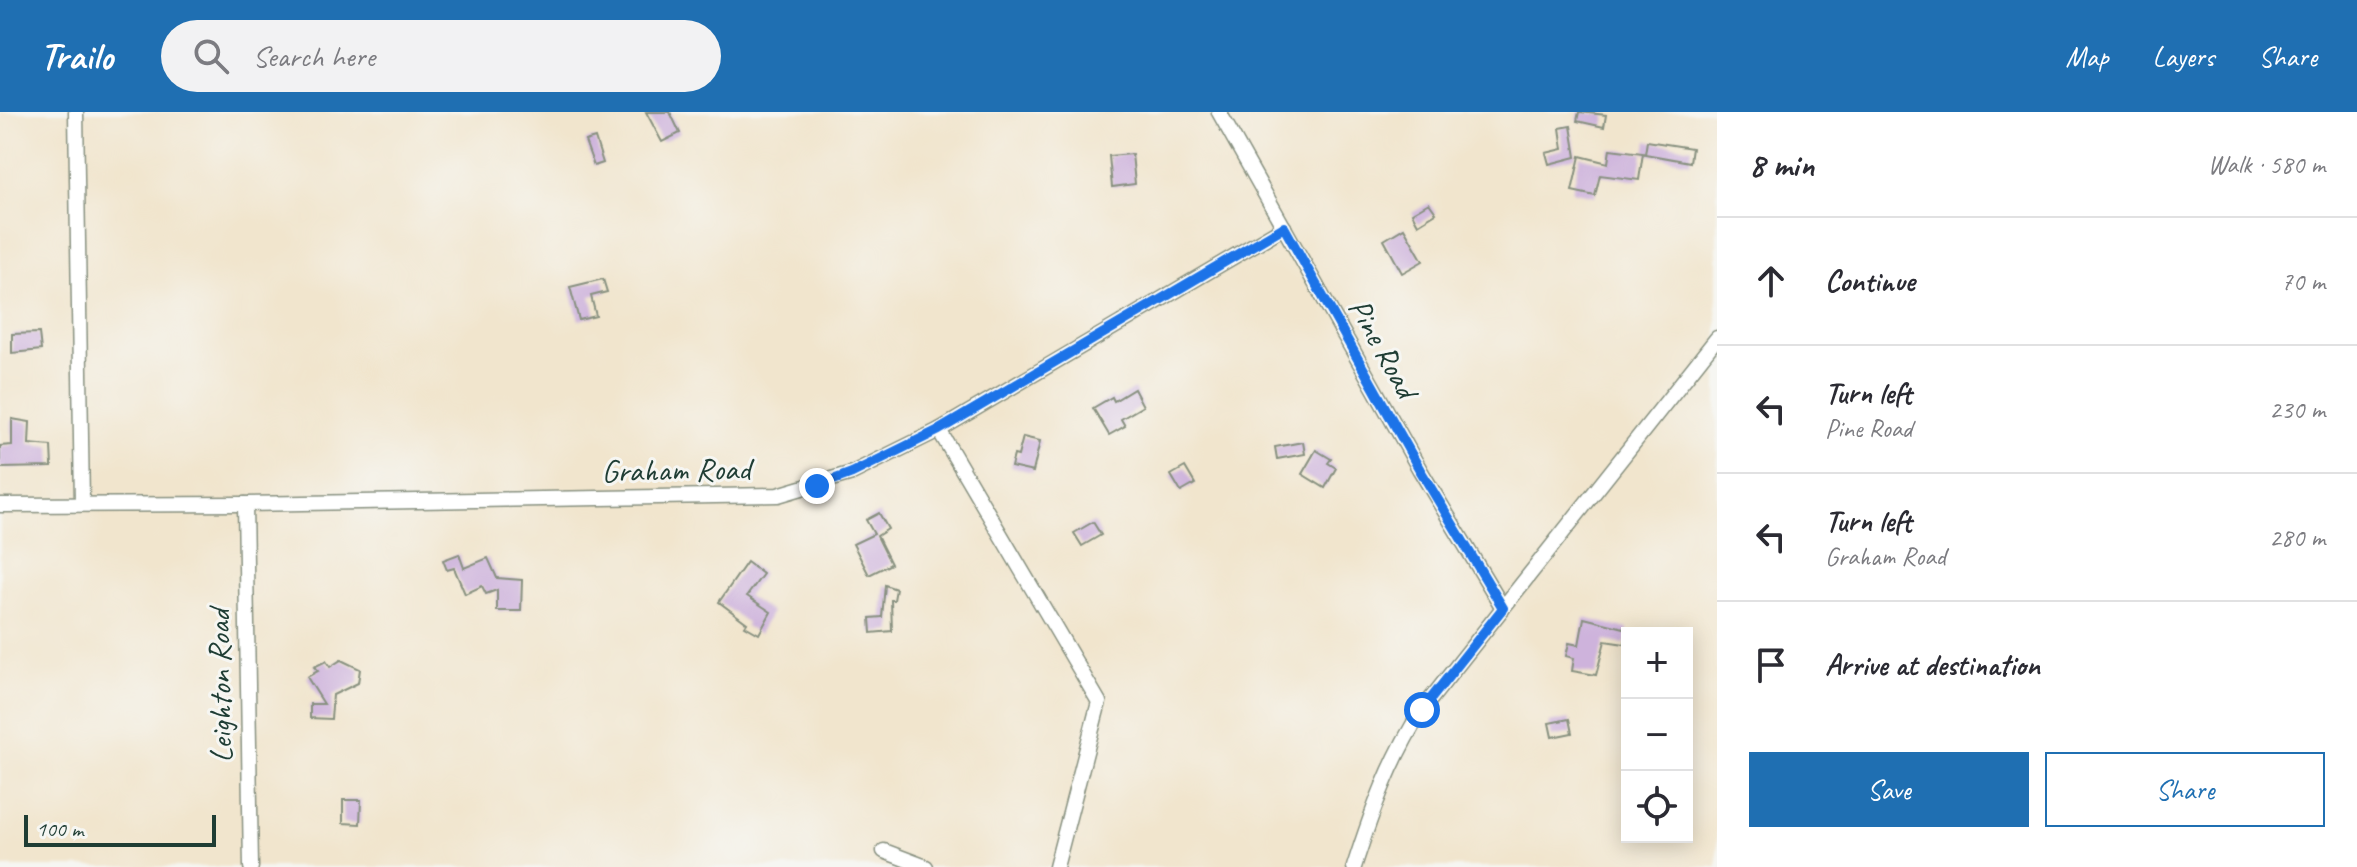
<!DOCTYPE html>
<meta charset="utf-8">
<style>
:root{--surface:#fff;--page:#f2f2f3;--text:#2b2b33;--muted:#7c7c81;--line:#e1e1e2;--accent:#1f6fb2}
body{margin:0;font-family:Caveat,sans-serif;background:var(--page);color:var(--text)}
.controls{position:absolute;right:24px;bottom:24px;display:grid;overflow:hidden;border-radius:0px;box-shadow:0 4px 20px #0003}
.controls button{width:72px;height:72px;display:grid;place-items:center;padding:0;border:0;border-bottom:2px solid var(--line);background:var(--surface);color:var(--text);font:40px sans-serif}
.scale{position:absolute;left:24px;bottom:20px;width:192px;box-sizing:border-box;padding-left:8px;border:4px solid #1f3d34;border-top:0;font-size:22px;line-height:28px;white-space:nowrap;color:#1f3d34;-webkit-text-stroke:6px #f6f6f2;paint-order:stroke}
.stop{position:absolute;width:24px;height:24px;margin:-18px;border:6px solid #1a73e8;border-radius:50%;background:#fff}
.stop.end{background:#1a73e8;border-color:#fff;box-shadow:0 2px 8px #0008}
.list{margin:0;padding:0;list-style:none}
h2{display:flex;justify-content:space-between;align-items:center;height:104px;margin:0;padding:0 32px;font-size:34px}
h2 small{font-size:26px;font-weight:400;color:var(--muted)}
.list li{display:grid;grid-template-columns:52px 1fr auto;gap:24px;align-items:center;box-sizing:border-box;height:128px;padding:0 32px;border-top:2px solid var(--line)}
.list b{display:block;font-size:30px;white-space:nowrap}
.list p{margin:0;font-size:26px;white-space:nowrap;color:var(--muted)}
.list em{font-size:26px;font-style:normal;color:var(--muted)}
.actions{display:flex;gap:16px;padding:24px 32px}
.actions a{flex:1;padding:18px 0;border:2px solid var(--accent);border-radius:0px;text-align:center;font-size:28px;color:var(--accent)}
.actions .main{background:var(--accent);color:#fff}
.icon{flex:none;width:44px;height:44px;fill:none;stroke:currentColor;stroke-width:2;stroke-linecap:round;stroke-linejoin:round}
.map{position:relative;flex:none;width:1717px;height:755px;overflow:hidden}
header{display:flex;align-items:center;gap:48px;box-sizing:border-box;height:112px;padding:0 40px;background:var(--accent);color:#fff}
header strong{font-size:38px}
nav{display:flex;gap:44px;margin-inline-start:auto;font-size:28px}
.search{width:560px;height:72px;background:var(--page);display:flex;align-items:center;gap:20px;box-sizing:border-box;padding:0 28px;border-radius:44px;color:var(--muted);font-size:30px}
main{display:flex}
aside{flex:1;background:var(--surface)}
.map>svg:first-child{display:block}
.building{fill:#ceb3dc}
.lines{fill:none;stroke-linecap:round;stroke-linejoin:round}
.minor-casing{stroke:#889180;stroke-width:17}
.minor{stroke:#fff;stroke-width:14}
.route{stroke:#1a73e8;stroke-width:10}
.labels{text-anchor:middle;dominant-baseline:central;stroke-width:6;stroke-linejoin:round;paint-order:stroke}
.street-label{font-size:32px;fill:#1f3d34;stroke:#f6f6f2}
</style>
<header>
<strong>Trailo</strong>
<div class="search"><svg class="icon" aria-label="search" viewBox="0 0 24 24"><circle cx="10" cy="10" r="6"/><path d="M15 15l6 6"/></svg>Search here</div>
<nav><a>Map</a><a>Layers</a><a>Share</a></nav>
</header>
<main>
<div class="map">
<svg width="1717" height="755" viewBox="0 0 1717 755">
<rect width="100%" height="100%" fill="#f6f6f2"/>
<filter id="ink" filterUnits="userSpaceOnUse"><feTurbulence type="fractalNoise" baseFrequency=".0125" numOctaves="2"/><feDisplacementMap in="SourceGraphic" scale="16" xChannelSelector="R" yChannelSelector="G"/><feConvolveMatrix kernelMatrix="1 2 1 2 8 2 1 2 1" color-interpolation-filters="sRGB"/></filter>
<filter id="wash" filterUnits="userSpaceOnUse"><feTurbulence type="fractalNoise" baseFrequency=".006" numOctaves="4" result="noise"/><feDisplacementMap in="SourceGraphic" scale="32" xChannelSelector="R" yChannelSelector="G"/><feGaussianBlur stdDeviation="1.8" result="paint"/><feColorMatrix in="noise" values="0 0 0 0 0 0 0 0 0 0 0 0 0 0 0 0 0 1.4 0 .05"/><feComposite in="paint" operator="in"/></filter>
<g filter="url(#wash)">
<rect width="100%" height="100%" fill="#f1e5cd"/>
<g id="blocks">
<g class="building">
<path d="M 646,0 L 670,0 L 680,21 L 662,30 Z"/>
<path d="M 1579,0 L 1606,3 L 1604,15 L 1577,9 Z"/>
<path d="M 1571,14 L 1576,45 L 1549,52 L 1546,41 L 1563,37 L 1560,16 Z"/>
<path d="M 595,26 L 603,51 L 594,54 L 585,29 Z"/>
<path d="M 1647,29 L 1692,36 L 1690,50 L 1645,42 Z"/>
<path d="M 1610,37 L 1643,41 L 1639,68 L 1600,63 L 1595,84 L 1572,79 L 1580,44 L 1608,51 Z"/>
<path d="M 1132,42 L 1135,72 L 1112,75 L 1109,44 Z"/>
<path d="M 1429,91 L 1436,101 L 1418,112 L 1412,101 Z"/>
<path d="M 1404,116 L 1423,149 L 1402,161 L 1384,128 Z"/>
<path d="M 603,167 L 607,180 L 591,184 L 596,204 L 579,208 L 570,175 Z"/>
<path d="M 39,221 L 41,238 L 12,241 L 12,222 Z"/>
<path d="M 1134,277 L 1143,294 L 1121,307 L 1125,314 L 1109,323 L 1093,296 L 1112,285 L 1114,289 Z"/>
<path d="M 12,307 L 30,310 L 29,332 L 51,334 L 52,355 L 0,356 L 0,334 L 12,333 Z"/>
<path d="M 1023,325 L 1040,329 L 1033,360 L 1011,355 L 1014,343 L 1018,344 Z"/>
<path d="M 1303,330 L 1305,342 L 1277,347 L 1275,335 Z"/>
<path d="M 1316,338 L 1331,347 L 1328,351 L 1336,356 L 1325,376 L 1302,362 Z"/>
<path d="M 1185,355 L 1195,372 L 1181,380 L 1171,363 Z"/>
<path d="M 879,401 L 888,417 L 877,424 L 891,452 L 869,463 L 853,432 L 874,422 L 866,408 Z"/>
<path d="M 1093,410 L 1101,423 L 1082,434 L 1074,421 Z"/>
<path d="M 459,442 L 464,456 L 488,446 L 497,466 L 522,468 L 521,499 L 497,499 L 497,478 L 486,482 L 482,474 L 465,482 L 454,456 L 447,458 L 443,448 Z"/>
<path d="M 747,450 L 763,462 L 747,484 L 771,500 L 759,522 L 745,514 L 747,511 L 719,490 Z"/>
<path d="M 885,473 L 896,477 L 894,488 L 891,488 L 892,519 L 871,521 L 870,506 L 882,505 Z"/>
<path d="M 1584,506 L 1628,517 L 1625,532 L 1605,529 L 1596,563 L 1572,559 L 1574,546 L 1566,544 L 1569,531 L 1579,533 Z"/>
<path d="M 341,548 L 360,557 L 358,571 L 333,583 L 331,607 L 310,606 L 310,592 L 324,592 L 307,565 L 318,559 L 314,555 L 326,549 L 330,555 Z"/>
<path d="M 1569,607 L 1572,621 L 1552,625 L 1549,611 Z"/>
<path d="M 343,688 L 361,688 L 360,712 L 343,711 Z"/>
</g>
</g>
</g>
<g filter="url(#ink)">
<use href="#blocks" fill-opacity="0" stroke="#889180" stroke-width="2"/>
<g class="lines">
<g class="minor-casing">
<g id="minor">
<path d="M 76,0 L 82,391"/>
<path d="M 1219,0 L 1420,358 L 1503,496"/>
<path d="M 939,318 L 1099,590 L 1056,755"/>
<path d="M 245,392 L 251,755"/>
<path d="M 0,393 L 245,392 L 778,383 L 852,361 L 939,318 L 1284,115"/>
<path d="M 884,739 L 926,755"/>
<path d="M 1354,755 C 1372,699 1390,648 1422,598 L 1717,226"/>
</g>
</g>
<use href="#minor" class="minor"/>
</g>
</g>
<g class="lines" filter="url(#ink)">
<path class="route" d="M 817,374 L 852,361 L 939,318 L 1284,115 L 1420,358 L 1503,496 L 1422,598"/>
</g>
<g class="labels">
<g class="street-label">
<text transform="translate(1383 236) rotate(61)">Pine Road</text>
<text transform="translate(676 358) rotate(-1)">Graham Road</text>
<text transform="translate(220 574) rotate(-91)">Leighton Road</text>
</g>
</g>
</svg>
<div class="controls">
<button>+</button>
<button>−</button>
<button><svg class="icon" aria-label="locate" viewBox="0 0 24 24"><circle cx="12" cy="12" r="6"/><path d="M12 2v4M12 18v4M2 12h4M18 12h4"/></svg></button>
</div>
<div class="scale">100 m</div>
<div class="stop" style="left:1422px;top:598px"></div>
<div class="stop end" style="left:817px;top:374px"></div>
</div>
<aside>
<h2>8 min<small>Walk · 580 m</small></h2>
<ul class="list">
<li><svg class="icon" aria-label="ahead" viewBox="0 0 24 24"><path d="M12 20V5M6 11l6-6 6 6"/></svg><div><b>Continue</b></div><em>70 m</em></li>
<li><svg class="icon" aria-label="left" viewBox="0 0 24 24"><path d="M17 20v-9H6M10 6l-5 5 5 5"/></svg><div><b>Turn left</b><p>Pine Road</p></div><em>230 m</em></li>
<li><svg class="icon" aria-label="left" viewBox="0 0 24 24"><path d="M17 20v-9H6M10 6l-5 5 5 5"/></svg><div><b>Turn left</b><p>Graham Road</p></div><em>280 m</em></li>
<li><svg class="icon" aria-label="arrive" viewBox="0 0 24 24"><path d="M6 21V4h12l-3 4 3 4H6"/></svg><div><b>Arrive at destination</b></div></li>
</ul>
<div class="actions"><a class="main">Save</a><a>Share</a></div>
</aside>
</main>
